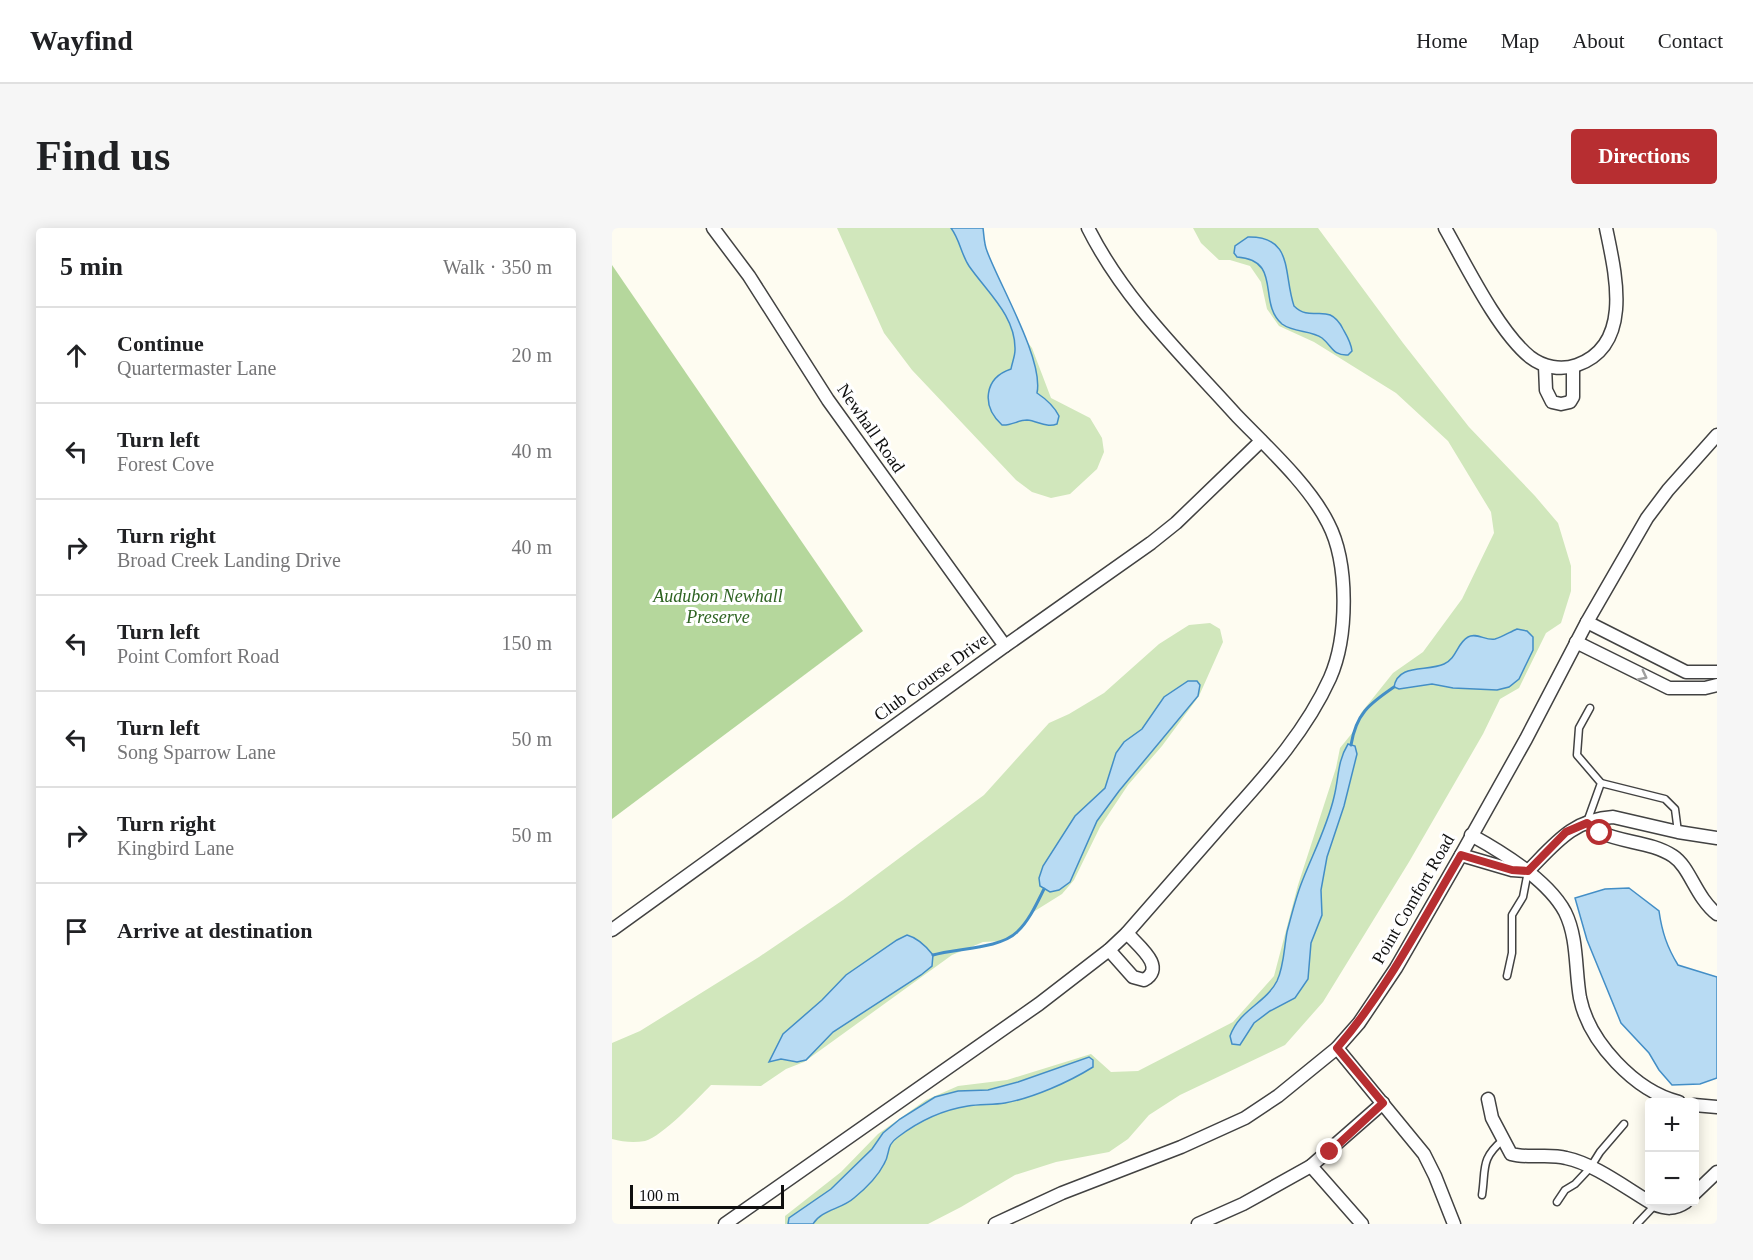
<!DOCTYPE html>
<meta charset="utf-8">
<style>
:root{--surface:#fff;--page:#f6f6f6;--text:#202124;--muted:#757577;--line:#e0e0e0;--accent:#b72e31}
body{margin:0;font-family:"Times New Roman",serif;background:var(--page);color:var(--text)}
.controls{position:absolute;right:18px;bottom:18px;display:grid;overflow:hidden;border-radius:6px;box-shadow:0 3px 15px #0003}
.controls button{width:54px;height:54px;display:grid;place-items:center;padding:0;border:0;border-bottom:2px solid var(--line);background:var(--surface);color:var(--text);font:30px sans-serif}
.scale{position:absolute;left:18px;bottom:15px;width:154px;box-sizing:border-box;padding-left:6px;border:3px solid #0f0f0f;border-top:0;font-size:16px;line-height:21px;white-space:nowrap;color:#0f0f0f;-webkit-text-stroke:4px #fff;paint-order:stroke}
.stop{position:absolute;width:18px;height:18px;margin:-14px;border:4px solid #b72e31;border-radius:50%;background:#fff}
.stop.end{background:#b72e31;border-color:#fff;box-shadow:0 2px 6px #0008}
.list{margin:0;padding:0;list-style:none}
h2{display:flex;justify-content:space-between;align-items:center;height:78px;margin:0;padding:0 24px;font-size:26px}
h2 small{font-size:20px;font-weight:400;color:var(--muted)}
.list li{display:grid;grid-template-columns:39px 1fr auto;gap:18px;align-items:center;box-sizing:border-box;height:96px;padding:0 24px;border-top:2px solid var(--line)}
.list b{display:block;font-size:22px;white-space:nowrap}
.list p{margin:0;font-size:20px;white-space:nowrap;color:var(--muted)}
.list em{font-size:20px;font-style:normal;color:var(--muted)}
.icon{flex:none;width:33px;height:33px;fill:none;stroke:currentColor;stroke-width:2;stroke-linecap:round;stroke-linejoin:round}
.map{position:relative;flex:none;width:1105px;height:996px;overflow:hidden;border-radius:6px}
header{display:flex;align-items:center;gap:36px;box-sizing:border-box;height:84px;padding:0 30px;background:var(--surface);border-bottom:2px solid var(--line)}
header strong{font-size:28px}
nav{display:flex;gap:33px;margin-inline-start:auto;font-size:21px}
.intro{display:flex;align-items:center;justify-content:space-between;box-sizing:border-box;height:144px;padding:0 36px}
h1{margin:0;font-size:42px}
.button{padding:15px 27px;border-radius:6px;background:var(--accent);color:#fff;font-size:21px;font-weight:700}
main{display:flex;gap:36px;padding:0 36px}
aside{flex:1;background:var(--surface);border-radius:6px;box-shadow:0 3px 15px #0003}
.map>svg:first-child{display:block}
.green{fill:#d1e7bc}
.forest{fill:#b5d79c}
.water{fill:#b8dbf3;stroke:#438ec6;stroke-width:1.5}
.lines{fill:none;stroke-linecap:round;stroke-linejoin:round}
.stream{stroke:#438ec6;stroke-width:3}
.lane-casing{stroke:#424242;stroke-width:9}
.street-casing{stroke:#424242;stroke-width:15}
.lane{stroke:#fff;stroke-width:6}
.street{stroke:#fff;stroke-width:12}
.oneway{stroke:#9f9f9f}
.route{stroke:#b72e31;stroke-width:8}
.labels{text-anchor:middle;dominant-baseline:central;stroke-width:6;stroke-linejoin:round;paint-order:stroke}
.street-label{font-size:18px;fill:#0f0f0f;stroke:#fff}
.park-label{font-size:18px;font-style:italic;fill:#2e6322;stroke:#fff}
</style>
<header>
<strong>Wayfind</strong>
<nav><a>Home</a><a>Map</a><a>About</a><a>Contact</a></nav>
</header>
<div class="intro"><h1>Find us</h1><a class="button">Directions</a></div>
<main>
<aside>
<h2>5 min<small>Walk · 350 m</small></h2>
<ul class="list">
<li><svg class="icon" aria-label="ahead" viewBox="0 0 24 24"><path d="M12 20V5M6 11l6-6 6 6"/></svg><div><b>Continue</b><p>Quartermaster Lane</p></div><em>20 m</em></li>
<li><svg class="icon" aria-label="left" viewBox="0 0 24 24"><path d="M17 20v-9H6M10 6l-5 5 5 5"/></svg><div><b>Turn left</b><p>Forest Cove</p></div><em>40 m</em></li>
<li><svg class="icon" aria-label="right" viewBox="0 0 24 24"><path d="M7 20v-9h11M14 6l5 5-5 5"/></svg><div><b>Turn right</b><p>Broad Creek Landing Drive</p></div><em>40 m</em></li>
<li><svg class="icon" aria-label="left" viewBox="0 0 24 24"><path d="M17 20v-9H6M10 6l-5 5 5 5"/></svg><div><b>Turn left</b><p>Point Comfort Road</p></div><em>150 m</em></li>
<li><svg class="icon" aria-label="left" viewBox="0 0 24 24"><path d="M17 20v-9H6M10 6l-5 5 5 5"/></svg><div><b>Turn left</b><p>Song Sparrow Lane</p></div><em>50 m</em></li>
<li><svg class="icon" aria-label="right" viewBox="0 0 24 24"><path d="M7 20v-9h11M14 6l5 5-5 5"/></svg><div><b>Turn right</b><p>Kingbird Lane</p></div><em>50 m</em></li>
<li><svg class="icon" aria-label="arrive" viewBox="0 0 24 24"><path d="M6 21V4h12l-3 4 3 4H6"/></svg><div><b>Arrive at destination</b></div></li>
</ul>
</aside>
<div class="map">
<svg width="1105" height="996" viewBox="0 0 1105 996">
<rect width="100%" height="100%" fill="#fefcf1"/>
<g class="green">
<path d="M 225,0 L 356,0 L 406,102 L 420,120 L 439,170 L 478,190 L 490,210 L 492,224 L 485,241 L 458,266 L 439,270 L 420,264 L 404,252 L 300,142 L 272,105 Z"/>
<path d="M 581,0 L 706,0 L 791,115 L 857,199 L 923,268 L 946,295 L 959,338 L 959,363 L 949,395 L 934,405 L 907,460 L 888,471 L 871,506 L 797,634 L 711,774 L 673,817 L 568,867 L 537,887 L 516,911 L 497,924 L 444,934 L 403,947 L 349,979 L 316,996 L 173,996 L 173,988 L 229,944 L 266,906 L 314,872 L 346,858 L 395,852 L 479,826 L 499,844 L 526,843 L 621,794 L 662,748 L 686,657 L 724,540 L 728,520 L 741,504 L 749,485 L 781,445 L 811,424 L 850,371 L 882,305 L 879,284 L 836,213 L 784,165 L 702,114 L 667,98 L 655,81 L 649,54 L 638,38 L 618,32 L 607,32 L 589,15 Z"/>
<path d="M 598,395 L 608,401 L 611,414 L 587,468 L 550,518 L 516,557 L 488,599 L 462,652 L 450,666 L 418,686 L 405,705 L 391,713 L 371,714 L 340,727 L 192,834 L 174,841 L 149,858 L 99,857 C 85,871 51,908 33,913 C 22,915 11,914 0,911 L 0,815 L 28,803 L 147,729 L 231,672 L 372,567 L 437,495 L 457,486 L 492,465 L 547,416 L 577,397 Z"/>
</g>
<path class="forest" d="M 0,37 L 251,403 L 0,591 Z"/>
<g class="water">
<path d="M 339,0 L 371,0 C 372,7 372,16 375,23 C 387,56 432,132 425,165 C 434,171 442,178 447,188 L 445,196 C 434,200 426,193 415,192 C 406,192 399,198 390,197 C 369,178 372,150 399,141 C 400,135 403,128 403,122 C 404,88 375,64 357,38 C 349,26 348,12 339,0 Z"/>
<path d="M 636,9 C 682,8 671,46 682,78 C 700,96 716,72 731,101 C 735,108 739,114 740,123 L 736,127 C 721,128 720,118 710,110 C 699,102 682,105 670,96 C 645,75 671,32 625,29 L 622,25 L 623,18 Z"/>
<path d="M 905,401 L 915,403 L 921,409 L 921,422 L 907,451 L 897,459 L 885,462 L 841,460 L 820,456 L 787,461 L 782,459 C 786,435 815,444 832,436 C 845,430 845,415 856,409 C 864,404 874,413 883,411 C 890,409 898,404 905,401 Z"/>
<path d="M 576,453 L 585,453 L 588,457 L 586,468 L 507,563 L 485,593 L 458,654 L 447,662 L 438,664 L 428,658 L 427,650 L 431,638 L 463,588 L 493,560 L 504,525 L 512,514 L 530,501 L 552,469 Z"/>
<path d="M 736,516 L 743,518 L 745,526 L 732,578 L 715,629 L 709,662 L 710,687 L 699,715 L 696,751 L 683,770 L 658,783 L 642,795 L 628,817 L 620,816 L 618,808 C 628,781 653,776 665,753 C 672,738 672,720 675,704 C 679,689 683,673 688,659 C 699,629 715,600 722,569 C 727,550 725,534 736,516 Z"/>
<path d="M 1017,660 L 1047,683 C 1050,704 1055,719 1066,737 L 1105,749 L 1105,850 L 1088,856 L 1060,857 L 1047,842 L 1037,825 L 1009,795 L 975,712 L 963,670 L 993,661 Z"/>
<path d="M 295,707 C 306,710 314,718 321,727 L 320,738 L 309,747 L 221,804 L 194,832 L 185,834 L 169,831 L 157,834 L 171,806 L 210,772 L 234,747 L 285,712 Z"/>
<path d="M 477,829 L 481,832 L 481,839 C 457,854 421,870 393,875 C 381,877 368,876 356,878 C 330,882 307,893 286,909 C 273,918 279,925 272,936 C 266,948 253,961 242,970 C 230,981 209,982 201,996 L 176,996 L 177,990 L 219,961 L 260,921 L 271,905 L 288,891 L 323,869 L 346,863 L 376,862 L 406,854 Z"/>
</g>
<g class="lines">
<g class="stream">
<path d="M 739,517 C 744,486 757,476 782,459"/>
<path d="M 321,727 C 344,720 388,721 405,704 C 417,693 425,675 432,661"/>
</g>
<g class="lane-casing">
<g id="lane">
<path d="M 989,555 L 1053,571 L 1063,581 L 1066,604"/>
<path d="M 975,594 L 989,555 L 965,527 L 967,500 L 978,480"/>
<path d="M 895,748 L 900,725 L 900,687 L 911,669 L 916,643"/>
<path d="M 870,967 C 874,941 868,931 891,912"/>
<path d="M 945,974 L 953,962 L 963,956 L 978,940 L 988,924 L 1012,896"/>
<path d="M 1025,996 L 1043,977"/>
</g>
</g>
<g class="street-casing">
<g id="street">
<path d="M 101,0 L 137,48 L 216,172 L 393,418"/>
<path d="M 833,0 C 854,37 886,103 918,129 C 931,139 949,143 965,137 C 1022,117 1003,44 994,0"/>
<path d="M 933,138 L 934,162 L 940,174 L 949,176 L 958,174 L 961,169 L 961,139"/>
<path d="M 975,394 L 1074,444 L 1105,444"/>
<path d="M 964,414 L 1057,460 L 1093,460 L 1105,457"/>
<path d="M 975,595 C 980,598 985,603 990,605 C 1012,615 1040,614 1061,628 C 1078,639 1084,670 1105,686"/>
<path d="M 859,607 C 890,624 936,652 953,684 C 966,710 963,742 968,770 C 977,814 1023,863 1067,874"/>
<path d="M 849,627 L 900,642 L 915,643"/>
<path d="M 916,643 C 942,617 961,591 1001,589 L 1066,604 L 1105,610"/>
<path d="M 0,702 L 393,418 L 539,315 L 564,295 L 649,213"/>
<path d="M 497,722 L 521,749 L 532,752 C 555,739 526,718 515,705"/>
<path d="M 725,820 L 812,926 L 823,948 L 842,996"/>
<path d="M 876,871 L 880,890 L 899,926 C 917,931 936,925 954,930 C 983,936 1015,961 1041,976 C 1054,981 1062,982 1074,974"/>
<path d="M 1082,877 L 1105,879"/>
<path d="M 699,938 L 750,996"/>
<path d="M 1082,966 L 1105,944"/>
<path d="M 113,996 L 427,776 L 497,722 L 515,705 C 550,665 585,625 620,585 C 657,544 695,501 718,450 C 736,409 737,335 716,295 C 697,257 655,219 625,188 C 572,129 512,72 476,0"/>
<path d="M 383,996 L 450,965 L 569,919 L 633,890 L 666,868 L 725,820 L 747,795 L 784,740 L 849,627 L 914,511 L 975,394 L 1035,290 L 1056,262 L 1105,207"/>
<path d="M 586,996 L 631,976 L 699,938 L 771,875"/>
</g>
</g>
<use href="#lane" class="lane"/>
<use href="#street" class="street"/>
</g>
<defs><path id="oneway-chevron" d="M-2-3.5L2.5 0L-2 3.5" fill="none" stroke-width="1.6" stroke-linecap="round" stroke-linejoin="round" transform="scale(1.5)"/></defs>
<use class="oneway" href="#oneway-chevron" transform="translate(1031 448) rotate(27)"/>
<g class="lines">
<path class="route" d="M 718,924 L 771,875 L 725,820 C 775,762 810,693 849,627 L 900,642 L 916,643 L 954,604 L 975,595 L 988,605"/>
</g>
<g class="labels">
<g class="street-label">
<text transform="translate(259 200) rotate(55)">Newhall Road</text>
<text transform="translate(319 449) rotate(-36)">Club Course Drive</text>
<text transform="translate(801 671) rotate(-60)">Point Comfort Road</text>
</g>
<g class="park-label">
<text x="106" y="368">Audubon Newhall<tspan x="106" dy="21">Preserve</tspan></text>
</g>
</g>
</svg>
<div class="controls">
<button>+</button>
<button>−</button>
</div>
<div class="scale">100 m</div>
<div class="stop" style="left:988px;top:605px"></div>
<div class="stop end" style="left:718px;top:924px"></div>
</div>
</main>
